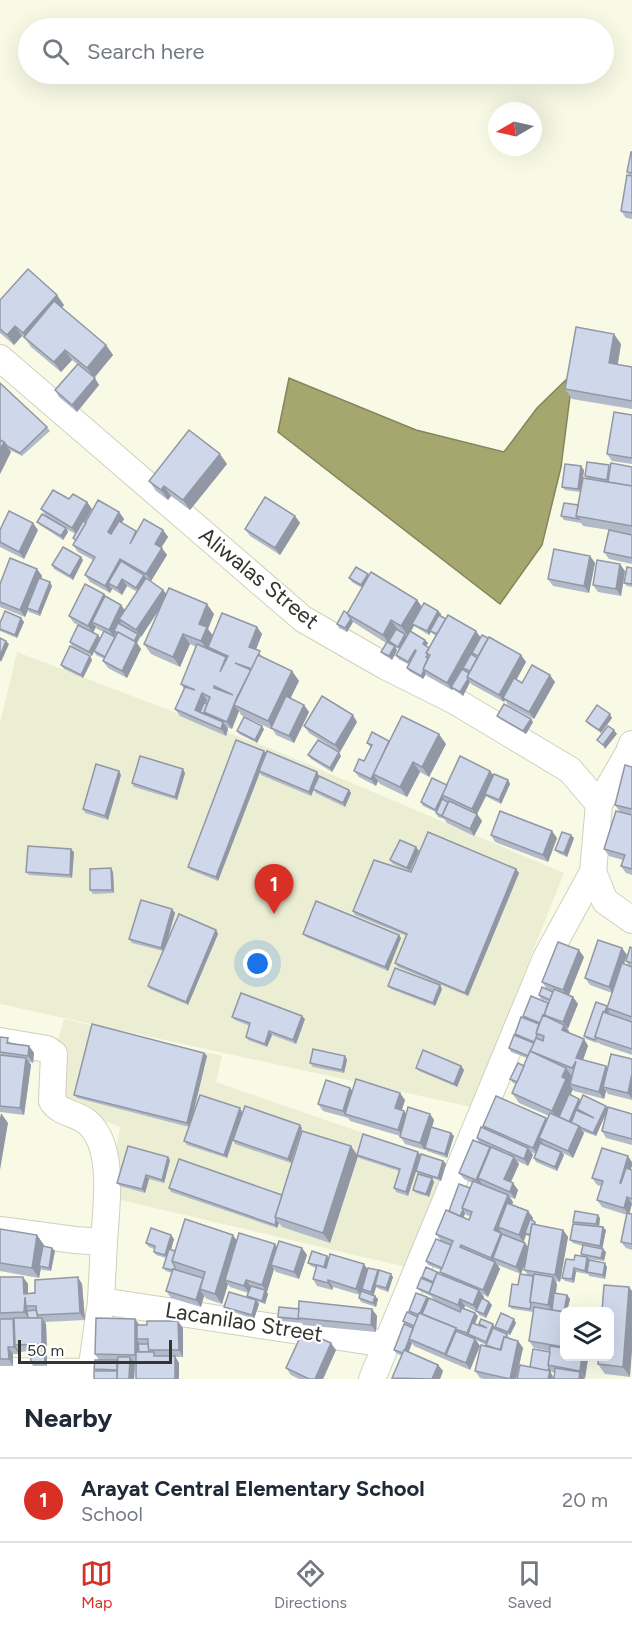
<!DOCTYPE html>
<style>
:root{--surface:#fff;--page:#f6f6f7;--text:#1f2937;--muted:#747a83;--line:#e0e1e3;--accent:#d93025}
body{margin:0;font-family:Figtree,sans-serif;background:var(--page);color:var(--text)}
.controls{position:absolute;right:18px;bottom:18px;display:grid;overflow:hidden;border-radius:9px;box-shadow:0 6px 24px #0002}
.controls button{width:54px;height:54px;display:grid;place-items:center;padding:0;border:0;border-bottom:2px solid var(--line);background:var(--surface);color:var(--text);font:30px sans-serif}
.compass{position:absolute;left:488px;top:102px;width:54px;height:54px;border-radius:50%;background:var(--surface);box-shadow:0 6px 24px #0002;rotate:261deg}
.scale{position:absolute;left:18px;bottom:15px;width:154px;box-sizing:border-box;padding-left:6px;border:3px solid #35352e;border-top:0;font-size:16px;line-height:21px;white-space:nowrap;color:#35352e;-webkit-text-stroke:4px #fff;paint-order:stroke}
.you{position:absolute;left:258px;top:964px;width:21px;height:21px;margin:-15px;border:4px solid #fff;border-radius:50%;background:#1a73e8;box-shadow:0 0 0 9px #1a73e833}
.badge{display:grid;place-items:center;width:39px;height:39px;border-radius:50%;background:var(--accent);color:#fff;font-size:20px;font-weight:700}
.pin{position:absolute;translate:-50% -50px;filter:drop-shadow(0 2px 3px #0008)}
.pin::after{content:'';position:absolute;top:32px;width:21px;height:18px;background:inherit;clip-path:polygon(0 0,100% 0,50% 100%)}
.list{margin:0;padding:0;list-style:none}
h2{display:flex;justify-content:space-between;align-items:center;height:78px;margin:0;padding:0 24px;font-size:26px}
h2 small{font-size:20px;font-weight:400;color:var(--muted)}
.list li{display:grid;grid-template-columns:39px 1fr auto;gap:18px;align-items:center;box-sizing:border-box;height:84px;padding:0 24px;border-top:2px solid var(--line)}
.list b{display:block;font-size:22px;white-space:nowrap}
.list p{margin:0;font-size:20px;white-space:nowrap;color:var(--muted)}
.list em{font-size:20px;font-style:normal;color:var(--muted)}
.icon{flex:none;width:33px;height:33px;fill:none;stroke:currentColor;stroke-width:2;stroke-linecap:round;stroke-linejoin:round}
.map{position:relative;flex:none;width:632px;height:1379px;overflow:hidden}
.search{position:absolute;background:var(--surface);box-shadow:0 6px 24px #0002;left:18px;right:18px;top:18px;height:66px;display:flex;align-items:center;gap:15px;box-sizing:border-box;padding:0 21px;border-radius:33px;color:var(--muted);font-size:22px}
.sheet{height:162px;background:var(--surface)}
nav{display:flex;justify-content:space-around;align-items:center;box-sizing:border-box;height:84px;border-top:2px solid var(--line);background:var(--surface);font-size:16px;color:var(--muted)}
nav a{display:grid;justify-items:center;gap:3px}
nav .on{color:var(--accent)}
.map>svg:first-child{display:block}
.built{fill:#eceed4}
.water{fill:#a5a76f;stroke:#83855c;stroke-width:1.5}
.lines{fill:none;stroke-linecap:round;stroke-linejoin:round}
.minor-casing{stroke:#cfd0bd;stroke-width:28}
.minor{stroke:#fff;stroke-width:26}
.wall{fill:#b2bac9;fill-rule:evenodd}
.shaded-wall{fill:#9197a4}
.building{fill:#cfd8ea;stroke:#9197a4;stroke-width:1.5;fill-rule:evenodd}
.labels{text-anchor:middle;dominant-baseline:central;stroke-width:4.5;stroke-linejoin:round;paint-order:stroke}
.street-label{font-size:22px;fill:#35352e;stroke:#fff}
</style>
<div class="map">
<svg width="632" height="1379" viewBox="0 0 632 1379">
<rect width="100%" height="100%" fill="#f9fae6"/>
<g class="built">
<path d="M 17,652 L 274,750 L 564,873 L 471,1107 L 0,1004 L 0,723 Z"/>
<path d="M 64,1019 L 222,1056 L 216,1082 L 450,1163 L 410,1268 L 108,1197 L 120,1127 L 54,1101 L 56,1048 Z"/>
</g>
<path class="water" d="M 573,373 L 561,467 L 542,545 L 500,604 L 278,432 L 289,378 L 416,430 L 504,452 L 537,408 Z"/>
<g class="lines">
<g class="minor-casing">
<g id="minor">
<path d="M 0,358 L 303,619 L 385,666 L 455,701 L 570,770 L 599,804"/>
<path d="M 593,872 L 605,901 L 632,920"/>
<path d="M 0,1041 L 47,1049 L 54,1054 L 52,1101 C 59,1113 76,1113 87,1122 C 116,1146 106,1208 104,1242 L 75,1240 L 0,1230"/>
<path d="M 101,1301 L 386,1344"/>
<path d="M 0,1371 L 91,1372"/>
<path d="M 90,1379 L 101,1301 L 104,1242"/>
<path d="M 372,1379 L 546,958 L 593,872 L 599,804 L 628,754 L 632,744"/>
</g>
</g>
<use href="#minor" class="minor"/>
</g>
<g class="wall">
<path d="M 632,152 L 632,219 L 626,218 L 621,211 L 630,176 L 627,172 Z"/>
<path d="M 0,300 L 64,305 L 62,308 L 106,345 L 113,355 L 94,378 L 99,385 L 77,412 L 59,397 L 55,390 L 77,364 L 72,360 L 61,372 L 31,347 L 27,341 L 22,336 L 14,345 L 0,333 Z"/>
<path d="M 621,344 L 618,364 L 632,367 L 632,409 L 572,399 L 565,389 Z"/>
<path d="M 0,383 L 47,427 L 50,431 L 22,456 L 10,450 L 11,452 L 0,474 Z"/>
<path d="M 632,415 L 632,464 L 612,461 L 607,454 Z"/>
<path d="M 227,464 L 190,510 L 171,496 L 168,500 L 156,491 L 149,481 Z"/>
<path d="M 610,467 L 632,467 L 632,564 L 609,559 L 604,552 L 609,530 L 583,526 L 581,523 L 564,520 L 561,516 L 578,505 L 580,492 L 565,490 L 562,487 L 584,470 L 583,478 L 586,478 L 585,476 Z"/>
<path d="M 69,499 L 87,502 L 92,509 L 85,522 L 86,523 L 119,512 L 124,519 L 122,523 L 137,532 L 163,530 L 168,537 L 161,548 L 167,555 L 151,581 L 146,578 L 163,590 L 166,594 L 214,614 L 208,629 L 213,636 L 257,627 L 262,634 L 256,650 L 264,658 L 292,671 L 299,681 L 290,698 L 304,705 L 309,712 L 294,743 L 276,735 L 273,730 L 241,715 L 239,711 L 232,729 L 226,727 L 228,729 L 226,736 L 180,716 L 175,709 L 184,689 L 181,684 L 196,647 L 190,644 L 180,667 L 151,654 L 144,644 L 159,610 L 141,637 L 140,637 L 137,643 L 141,649 L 127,678 L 108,668 L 103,661 L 105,659 L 96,655 L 94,651 L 104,632 L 97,629 L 96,627 L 93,632 L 98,635 L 100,638 L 92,656 L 72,646 L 70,642 L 78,625 L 74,623 L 69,616 L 107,598 L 121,605 L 125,610 L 137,592 L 127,586 L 122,595 L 112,589 L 110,593 L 90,582 L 85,575 L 93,560 L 78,552 L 73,545 L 75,541 L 73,538 L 76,534 L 66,529 L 68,532 L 63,540 L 40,525 L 37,522 L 46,516 L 41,509 Z"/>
<path d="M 295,516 L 300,523 L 280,555 L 250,536 L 245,529 Z"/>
<path d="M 0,530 L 38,530 L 24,559 L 0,547 Z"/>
<path d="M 590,556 L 595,563 L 589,593 L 553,586 L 548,579 Z"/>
<path d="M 83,560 L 73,580 L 54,569 L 52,565 Z"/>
<path d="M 632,568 L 632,587 L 627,586 L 624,583 Z"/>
<path d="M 37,569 L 42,576 L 41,579 L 52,586 L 40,616 L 29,612 L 28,610 L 25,617 L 0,607 L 0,584 Z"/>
<path d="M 625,571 L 621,596 L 598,592 L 593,585 Z"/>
<path d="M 369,576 L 417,600 L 422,607 L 438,611 L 441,614 L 440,616 L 481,637 L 521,655 L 526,662 L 516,680 L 522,683 L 555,682 L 534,719 L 508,705 L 505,700 L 504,702 L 471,684 L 470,682 L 463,696 L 453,689 L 452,690 L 427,676 L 426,674 L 423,679 L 409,671 L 407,668 L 408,664 L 398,659 L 396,655 L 399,649 L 395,647 L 397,650 L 392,660 L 384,655 L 381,652 L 386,643 L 353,622 L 347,632 L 339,628 L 337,624 L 347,613 L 362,588 L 352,582 L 349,578 ZM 414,626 L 429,635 L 431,632 L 433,634 L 436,636 L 429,648 L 426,646 L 428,643 L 425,640 L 411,631 Z"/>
<path d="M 21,618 L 24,622 L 17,638 L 0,631 L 0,623 Z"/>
<path d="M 90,656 L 92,660 L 83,678 L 64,669 L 61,665 Z"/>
<path d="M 497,716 L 533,722 L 526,734 L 500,719 Z"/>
<path d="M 612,718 L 601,733 L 588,724 L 586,721 Z"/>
<path d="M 357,722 L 340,752 L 309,733 L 304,726 Z"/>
<path d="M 264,729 L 257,743 L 239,734 L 237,731 Z"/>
<path d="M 390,741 L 446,744 L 429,777 L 420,772 L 407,797 L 380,784 L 378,781 L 376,786 L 359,777 L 354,771 L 364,761 L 371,748 L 367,743 Z"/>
<path d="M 264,751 L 266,754 L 317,772 L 319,776 L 349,790 L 351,793 L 345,807 L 316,793 L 314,790 L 311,796 L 261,775 L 260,772 L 218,881 L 191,870 L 188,867 Z"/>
<path d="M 308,755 L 341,756 L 332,772 L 311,759 Z"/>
<path d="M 632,767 L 632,875 L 626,873 L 621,866 L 623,860 L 609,856 L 604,849 L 620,812 L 615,805 Z"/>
<path d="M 490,771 L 493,775 L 508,780 L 510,784 L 501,804 L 487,797 L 486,796 L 477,814 L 482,821 L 474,836 L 447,823 L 444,819 L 438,817 L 436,812 L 423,806 L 421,802 L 447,785 Z"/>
<path d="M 185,773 L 177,800 L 134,787 L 132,783 Z"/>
<path d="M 121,775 L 108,820 L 85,813 L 83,809 Z"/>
<path d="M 491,835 L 557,838 L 548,862 L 495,842 Z"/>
<path d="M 574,838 L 567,857 L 558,853 L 555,850 Z"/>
<path d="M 416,847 L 419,851 L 410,871 L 393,864 L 390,860 Z"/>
<path d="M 74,852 L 72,878 L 29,875 L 26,872 Z"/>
<path d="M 516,869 L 519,873 L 468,996 L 398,967 L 395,963 L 407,936 L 355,915 L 353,911 L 411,872 Z"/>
<path d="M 113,872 L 114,893 L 93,894 L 90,890 Z"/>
<path d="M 172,909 L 175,913 L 167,942 L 216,930 L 218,934 L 188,1005 L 150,989 L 148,986 L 163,951 L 132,943 L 129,939 Z"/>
<path d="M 303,934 L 399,935 L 401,938 L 388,971 L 306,937 Z"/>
<path d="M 622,948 L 627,955 L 624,964 L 629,966 L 626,961 L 632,948 L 632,1055 L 600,1044 L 598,1042 L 597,1043 L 586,1039 L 584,1036 L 607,1007 L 612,993 L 590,985 L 585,978 Z"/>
<path d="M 584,957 L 569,995 L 573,997 L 578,1004 L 567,1029 L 569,1031 L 569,1033 L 584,1039 L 588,1046 L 583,1060 L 608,1068 L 632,1059 L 632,1100 L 608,1094 L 606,1091 L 604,1099 L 574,1091 L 570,1084 L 573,1089 L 570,1095 L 579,1099 L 580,1101 L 632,1114 L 632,1145 L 606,1138 L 602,1131 L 606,1113 L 596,1136 L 582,1131 L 584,1133 L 573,1158 L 563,1153 L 564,1155 L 557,1171 L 536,1162 L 534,1158 L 535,1154 L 531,1152 L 533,1155 L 528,1166 L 517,1161 L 519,1164 L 511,1182 L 518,1190 L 515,1199 L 510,1197 L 513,1202 L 512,1205 L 528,1211 L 533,1218 L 532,1220 L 538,1225 L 563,1230 L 568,1237 L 560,1282 L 556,1281 L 557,1284 L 556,1293 L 567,1295 L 570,1299 L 567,1311 L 564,1311 L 564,1356 L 588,1359 L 585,1378 L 584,1377 L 585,1379 L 517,1379 L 550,1351 L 534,1348 L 529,1341 L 533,1312 L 512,1309 L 509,1306 L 518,1285 L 528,1275 L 524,1270 L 526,1261 L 521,1274 L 498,1265 L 497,1263 L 500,1269 L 488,1297 L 482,1294 L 484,1297 L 483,1299 L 489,1302 L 492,1305 L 486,1318 L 479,1315 L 477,1312 L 465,1306 L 464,1308 L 475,1313 L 478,1316 L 475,1324 L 479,1325 L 493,1324 L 495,1328 L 495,1329 L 497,1330 L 495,1327 L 516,1323 L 510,1335 L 507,1334 L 509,1337 L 509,1339 L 518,1341 L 523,1348 L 516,1379 L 484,1379 L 480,1378 L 475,1371 L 487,1346 L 486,1345 L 476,1340 L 480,1346 L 470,1370 L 414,1346 L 412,1343 L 409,1352 L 438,1365 L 443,1371 L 440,1379 L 393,1379 L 392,1378 L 402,1356 L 396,1353 L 394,1350 L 405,1325 L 403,1321 L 411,1314 L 409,1311 L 427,1297 L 429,1299 L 434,1300 L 431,1296 L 420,1291 L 417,1288 L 423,1279 L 422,1277 L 443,1275 L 440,1272 L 441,1270 L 428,1265 L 426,1261 L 441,1241 L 436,1234 L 449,1211 L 470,1188 L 472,1183 L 464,1179 L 459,1173 L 479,1142 L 477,1138 L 485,1129 L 483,1126 L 547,1120 L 549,1116 L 519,1103 L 512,1093 L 516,1084 L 513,1083 L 510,1079 L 524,1066 L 527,1058 L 511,1052 L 509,1048 L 516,1036 L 515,1034 L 525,1019 L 523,1016 L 548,1003 L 549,1002 L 541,999 L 539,995 L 553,991 L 547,989 L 542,982 ZM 465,1213 L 466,1215 L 470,1216 L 469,1220 L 464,1217 ZM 526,1235 L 530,1237 L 528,1247 L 525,1243 L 524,1242 ZM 551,1371 L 552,1372 L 555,1373 L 554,1378 L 551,1373 Z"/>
<path d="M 440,985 L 442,989 L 435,1006 L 391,989 L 388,986 Z"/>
<path d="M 232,1017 L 305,1019 L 296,1044 L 272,1035 L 267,1047 L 248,1040 L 246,1037 L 250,1026 L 235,1020 Z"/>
<path d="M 0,1037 L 12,1043 L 29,1046 L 34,1053 L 33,1063 L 29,1062 L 31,1065 L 24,1115 L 0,1112 Z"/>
<path d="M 204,1053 L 207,1056 L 191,1120 L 242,1112 L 302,1128 L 291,1163 L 235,1144 L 233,1140 L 227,1158 L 187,1145 L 184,1141 L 189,1127 L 77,1098 L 74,1095 Z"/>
<path d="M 345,1056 L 347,1060 L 344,1073 L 313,1067 L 310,1063 Z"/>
<path d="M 461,1066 L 464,1070 L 457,1087 L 419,1071 L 416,1068 Z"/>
<path d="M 350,1088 L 353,1091 L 405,1100 L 402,1110 L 406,1114 L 430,1114 L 434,1120 L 432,1127 L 451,1133 L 454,1136 L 447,1158 L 427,1151 L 426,1149 L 425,1150 L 405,1144 L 400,1136 L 350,1121 L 348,1118 L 323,1111 L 318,1104 Z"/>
<path d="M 357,1155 L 420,1155 L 443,1161 L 446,1164 L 441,1181 L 432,1178 L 434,1182 L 429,1197 L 416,1193 L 413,1190 L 418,1174 L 416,1171 L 408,1196 L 396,1192 L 394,1188 L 399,1171 L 359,1158 Z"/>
<path d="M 358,1156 L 330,1243 L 282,1227 L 279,1223 L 277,1228 L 171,1192 L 169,1188 L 282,1195 Z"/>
<path d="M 170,1160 L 164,1183 L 149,1179 L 145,1193 L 120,1186 L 117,1183 Z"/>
<path d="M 631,1170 L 632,1170 L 632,1204 L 629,1213 L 632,1214 L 632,1250 L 626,1248 L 621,1242 L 627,1215 L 602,1207 L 597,1200 L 601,1186 L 597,1185 L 592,1178 Z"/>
<path d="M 600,1218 L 599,1226 L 606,1230 L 602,1249 L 606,1252 L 604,1261 L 588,1259 L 590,1260 L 607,1267 L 605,1279 L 589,1276 L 588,1274 L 576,1272 L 574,1283 L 565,1281 L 562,1278 L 574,1260 L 582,1256 L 581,1254 L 583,1246 L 573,1243 L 570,1240 L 574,1224 L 573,1222 Z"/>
<path d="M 0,1229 L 37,1235 L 44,1246 L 52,1248 L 55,1251 L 51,1271 L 42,1270 L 41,1268 L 39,1278 L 0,1271 Z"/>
<path d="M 171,1235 L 174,1239 L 171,1250 L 175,1251 L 237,1240 L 277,1247 L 302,1248 L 307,1255 L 299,1279 L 276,1272 L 274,1269 L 267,1292 L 268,1294 L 265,1304 L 258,1302 L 259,1304 L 254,1319 L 227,1310 L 224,1307 L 249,1298 L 247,1296 L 248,1293 L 230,1287 L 228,1284 L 222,1304 L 207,1299 L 204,1296 L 201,1307 L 171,1298 L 166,1291 L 172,1273 L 166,1271 L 163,1268 L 166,1258 L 156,1255 L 154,1252 L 154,1249 L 149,1247 L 146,1243 Z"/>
<path d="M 327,1256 L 329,1258 L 368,1269 L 378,1270 L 378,1272 L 393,1277 L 388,1292 L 377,1288 L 376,1287 L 374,1295 L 378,1299 L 376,1307 L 361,1302 L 359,1298 L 360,1295 L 333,1287 L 332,1290 L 317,1286 L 313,1279 L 316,1268 L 311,1266 L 308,1263 Z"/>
<path d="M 0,1277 L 23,1277 L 28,1284 L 28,1293 L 82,1284 L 85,1320 L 45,1322 L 46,1324 L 47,1351 L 46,1351 L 47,1366 L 33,1366 L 31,1362 L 30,1351 L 20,1352 L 18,1349 L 19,1354 L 13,1354 L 13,1366 L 0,1366 Z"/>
<path d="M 299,1309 L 372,1309 L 377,1316 L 376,1332 L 303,1325 L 302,1323 L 281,1321 L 278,1317 Z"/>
<path d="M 609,1311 L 630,1377 L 605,1374 L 598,1364 Z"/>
<path d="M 135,1319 L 139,1325 L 183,1328 L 183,1357 L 175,1357 L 179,1363 L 133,1362 L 135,1364 L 134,1379 L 95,1371 L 94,1369 L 99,1360 L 95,1354 Z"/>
<path d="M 336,1350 L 323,1379 L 299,1379 L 291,1375 L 286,1368 Z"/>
</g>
<g class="shaded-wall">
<path d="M 57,295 L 64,305 L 31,342 L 26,339 L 23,333 Z"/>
<path d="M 15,326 L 22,336 L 14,345 L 7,335 Z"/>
<path d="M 614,334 L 621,344 L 616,373 L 609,363 Z"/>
<path d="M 106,345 L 113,355 L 94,378 L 87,368 Z"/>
<path d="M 65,350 L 72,360 L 61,372 L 54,362 Z"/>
<path d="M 95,378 L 99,385 L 77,412 L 72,405 Z"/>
<path d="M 4,442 L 11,452 L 0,474 L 0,450 Z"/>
<path d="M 220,454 L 227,464 L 190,510 L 183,500 Z"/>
<path d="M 581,466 L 584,470 L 581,492 L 578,489 Z"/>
<path d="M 164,486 L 171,496 L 168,500 L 161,490 Z"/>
<path d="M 87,502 L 92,509 L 77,535 L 72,528 Z"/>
<path d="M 119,512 L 124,519 L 112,539 L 108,532 Z"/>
<path d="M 295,516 L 300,523 L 280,555 L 275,548 Z"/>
<path d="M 33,523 L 38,530 L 24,559 L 19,552 Z"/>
<path d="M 66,528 L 68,532 L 63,540 L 61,536 Z"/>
<path d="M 163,530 L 168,537 L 159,551 L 155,544 Z"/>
<path d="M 162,548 L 167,555 L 151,581 L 146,574 Z"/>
<path d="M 590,556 L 595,563 L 589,593 L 584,586 Z"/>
<path d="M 81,557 L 83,560 L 73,580 L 70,576 Z"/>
<path d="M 120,559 L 125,566 L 108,583 L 112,589 L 110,593 L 105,586 Z"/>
<path d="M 620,564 L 625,571 L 621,596 L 616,589 Z"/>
<path d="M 37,569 L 42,576 L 29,609 L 27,608 L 28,610 L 25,617 L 20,610 Z"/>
<path d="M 368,574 L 370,578 L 364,589 L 361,585 Z"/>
<path d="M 144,575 L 148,582 L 141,595 L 136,588 Z"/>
<path d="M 122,579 L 127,586 L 122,595 L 117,588 Z"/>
<path d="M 50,582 L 52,586 L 40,616 L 38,612 Z"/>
<path d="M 163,590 L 168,596 L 141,637 L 136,630 Z"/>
<path d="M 104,594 L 109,601 L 92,622 L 96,627 L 93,633 L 88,626 Z"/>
<path d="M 417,600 L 424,610 L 412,624 L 414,626 L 408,636 L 401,626 Z"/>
<path d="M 207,604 L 214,614 L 208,629 L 214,637 L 208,651 L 201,641 L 199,624 Z"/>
<path d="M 121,605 L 126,612 L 119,619 L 121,622 L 116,632 L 114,631 L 116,633 L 114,637 L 109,630 Z"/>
<path d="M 438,611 L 441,614 L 429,635 L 427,631 Z"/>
<path d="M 21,618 L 24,622 L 17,638 L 15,635 Z"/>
<path d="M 351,619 L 353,622 L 347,632 L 345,628 Z"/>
<path d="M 391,620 L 398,630 L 389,641 L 390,643 L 390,645 L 383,635 Z"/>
<path d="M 257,627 L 262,634 L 254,654 L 249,647 Z"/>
<path d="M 476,631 L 481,638 L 453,688 L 451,687 L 453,689 L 452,690 L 447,683 Z"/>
<path d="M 138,634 L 140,637 L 137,643 L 141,649 L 127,678 L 122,671 Z"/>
<path d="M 183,634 L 190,644 L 180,667 L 173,657 Z"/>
<path d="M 405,634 L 407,638 L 401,650 L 398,647 Z"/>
<path d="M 98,635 L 100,638 L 92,656 L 89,652 Z"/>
<path d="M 425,640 L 428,643 L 425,648 L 423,644 Z"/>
<path d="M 6,641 L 9,644 L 1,662 L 0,660 L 0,656 Z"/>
<path d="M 395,646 L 397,650 L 392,660 L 389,656 Z"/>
<path d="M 521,655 L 526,662 L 506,699 L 503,698 L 505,700 L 504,702 L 499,695 Z"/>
<path d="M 90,656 L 92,660 L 83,678 L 81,675 Z"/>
<path d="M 424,670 L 426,674 L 423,679 L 421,676 Z"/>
<path d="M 292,671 L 299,681 L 275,730 L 273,729 L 268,721 Z"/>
<path d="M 550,675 L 555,682 L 534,719 L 529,712 Z"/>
<path d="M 468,679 L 470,682 L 463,696 L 460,692 Z"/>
<path d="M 202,693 L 207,700 L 201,713 L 195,710 Z"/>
<path d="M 234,705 L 239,711 L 232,729 L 227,722 Z"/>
<path d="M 304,705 L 309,712 L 294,743 L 289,736 Z"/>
<path d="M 610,714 L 612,718 L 601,733 L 599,730 Z"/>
<path d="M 353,715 L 357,722 L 340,752 L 335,745 Z"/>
<path d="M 531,719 L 533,722 L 526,734 L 523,731 Z"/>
<path d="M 223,722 L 228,729 L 226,736 L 221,729 Z"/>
<path d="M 262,726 L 264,729 L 257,743 L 255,740 Z"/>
<path d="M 614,730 L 617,734 L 605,749 L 603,745 Z"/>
<path d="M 439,734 L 446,744 L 429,777 L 422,767 Z"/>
<path d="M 264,751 L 267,754 L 218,881 L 216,877 Z"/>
<path d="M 339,752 L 341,756 L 332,772 L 330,768 Z"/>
<path d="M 413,762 L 420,772 L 407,797 L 400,787 Z"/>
<path d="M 183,769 L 185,773 L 177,800 L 175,797 Z"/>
<path d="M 119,771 L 121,775 L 108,820 L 105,816 Z"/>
<path d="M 490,771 L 495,777 L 485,794 L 486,796 L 477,814 L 482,821 L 474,836 L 470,829 L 476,816 L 472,809 Z"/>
<path d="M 317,772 L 319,776 L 311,796 L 309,792 Z"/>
<path d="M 373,774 L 378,781 L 376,786 L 371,779 Z"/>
<path d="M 508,780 L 510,784 L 501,804 L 499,800 Z"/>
<path d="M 349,790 L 351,793 L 345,807 L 343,803 Z"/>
<path d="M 442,795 L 444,799 L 438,813 L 435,810 Z"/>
<path d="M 552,831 L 557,838 L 548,862 L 543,855 Z"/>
<path d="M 571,835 L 574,838 L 567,857 L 564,853 Z"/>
<path d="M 416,847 L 419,851 L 410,871 L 407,868 Z"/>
<path d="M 71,849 L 74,852 L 72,878 L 70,875 Z"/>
<path d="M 111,868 L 113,872 L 114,893 L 112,890 Z"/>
<path d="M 516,869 L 519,873 L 468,996 L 465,993 Z"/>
<path d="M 172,909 L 175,913 L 164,952 L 161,948 Z"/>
<path d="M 216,930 L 218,934 L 188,1005 L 186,1002 Z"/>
<path d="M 399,935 L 401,938 L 388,971 L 385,967 Z"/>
<path d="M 622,948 L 627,955 L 613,994 L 609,987 Z"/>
<path d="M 579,950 L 584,957 L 568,997 L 563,990 Z"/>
<path d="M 440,985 L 442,989 L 435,1006 L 433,1003 Z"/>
<path d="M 573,997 L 578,1004 L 568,1029 L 563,1022 Z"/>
<path d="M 607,1006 L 609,1011 L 599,1039 L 596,1038 Z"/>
<path d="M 302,1016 L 305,1019 L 296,1044 L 293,1040 Z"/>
<path d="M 564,1025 L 569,1031 L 567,1037 L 562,1030 Z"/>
<path d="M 269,1031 L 272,1035 L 267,1047 L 265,1044 Z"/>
<path d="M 584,1039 L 588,1046 L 581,1065 L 576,1058 Z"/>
<path d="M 29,1046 L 34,1053 L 33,1063 L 28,1056 Z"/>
<path d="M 204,1053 L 207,1056 L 190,1127 L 187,1123 Z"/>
<path d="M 345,1056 L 347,1060 L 344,1073 L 342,1070 Z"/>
<path d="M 26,1058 L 31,1065 L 24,1115 L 20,1108 Z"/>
<path d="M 461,1066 L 464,1070 L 457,1087 L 454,1084 Z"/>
<path d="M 606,1066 L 611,1073 L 603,1087 L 606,1091 L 604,1099 L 599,1092 Z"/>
<path d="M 566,1068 L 573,1078 L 570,1085 L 573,1089 L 559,1121 L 552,1111 L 562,1077 Z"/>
<path d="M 632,1074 L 632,1099 L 628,1093 Z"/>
<path d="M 350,1088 L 355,1095 L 345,1114 L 348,1118 L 343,1111 Z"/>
<path d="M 400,1093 L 405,1100 L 400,1115 L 395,1108 Z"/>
<path d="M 579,1099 L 581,1103 L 577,1109 L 578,1110 L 572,1124 L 569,1122 Z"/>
<path d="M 606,1106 L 608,1109 L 596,1136 L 593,1133 Z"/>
<path d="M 240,1108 L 242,1112 L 227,1158 L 224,1155 Z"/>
<path d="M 404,1111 L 409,1118 L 403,1137 L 398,1130 Z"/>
<path d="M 1,1113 L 8,1123 L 0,1170 L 0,1118 Z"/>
<path d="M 430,1114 L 434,1120 L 425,1150 L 420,1143 Z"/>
<path d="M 546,1118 L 551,1125 L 539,1138 L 543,1143 L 538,1155 L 533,1148 Z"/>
<path d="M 300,1125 L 302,1128 L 291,1163 L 288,1159 Z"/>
<path d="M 579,1126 L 584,1133 L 573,1158 L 568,1151 Z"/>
<path d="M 451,1133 L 454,1136 L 447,1158 L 445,1154 Z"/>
<path d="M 351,1146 L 358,1156 L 330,1243 L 323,1233 Z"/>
<path d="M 490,1147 L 495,1154 L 478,1178 L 482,1184 L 481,1187 L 476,1180 Z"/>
<path d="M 528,1148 L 533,1155 L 528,1166 L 524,1159 Z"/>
<path d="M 418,1152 L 421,1156 L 408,1196 L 406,1192 Z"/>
<path d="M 561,1152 L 564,1155 L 557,1171 L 555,1167 Z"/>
<path d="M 628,1156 L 632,1162 L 632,1166 L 624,1190 L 620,1183 Z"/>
<path d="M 168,1157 L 170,1160 L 164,1183 L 162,1180 Z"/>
<path d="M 514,1157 L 519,1164 L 509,1186 L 504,1179 Z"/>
<path d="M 443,1161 L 446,1164 L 441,1181 L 438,1178 Z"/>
<path d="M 146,1175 L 149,1179 L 145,1193 L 142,1189 Z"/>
<path d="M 432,1178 L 434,1182 L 429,1197 L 426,1194 Z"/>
<path d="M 513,1183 L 518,1190 L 515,1199 L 510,1192 Z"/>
<path d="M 508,1195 L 513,1202 L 503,1229 L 498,1227 L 501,1232 L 499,1237 L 494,1230 Z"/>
<path d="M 627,1197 L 632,1204 L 629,1215 L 624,1208 Z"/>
<path d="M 463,1210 L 465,1213 L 463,1219 L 460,1216 Z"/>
<path d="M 528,1211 L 533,1218 L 527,1233 L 525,1233 L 526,1235 L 523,1242 L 519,1235 Z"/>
<path d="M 598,1215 L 600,1218 L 599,1227 L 596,1224 Z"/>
<path d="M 276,1220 L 279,1223 L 277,1228 L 275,1225 Z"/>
<path d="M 603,1227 L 606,1230 L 602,1250 L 600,1246 Z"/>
<path d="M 563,1230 L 568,1237 L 560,1282 L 555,1275 Z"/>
<path d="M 501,1233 L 506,1240 L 493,1258 L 500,1269 L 488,1297 L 483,1290 L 494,1263 L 491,1258 Z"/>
<path d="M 37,1235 L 44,1245 L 41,1267 L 39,1266 L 41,1268 L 39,1278 L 32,1268 Z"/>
<path d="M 171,1235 L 174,1239 L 168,1259 L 165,1255 Z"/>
<path d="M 233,1235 L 240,1245 L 225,1280 L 228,1284 L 222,1304 L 215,1294 Z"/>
<path d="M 525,1243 L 530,1250 L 521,1274 L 516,1267 Z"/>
<path d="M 275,1244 L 280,1251 L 271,1265 L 274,1269 L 267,1292 L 262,1285 Z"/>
<path d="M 52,1248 L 55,1251 L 51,1271 L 49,1268 Z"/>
<path d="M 302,1248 L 307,1255 L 299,1279 L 294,1272 Z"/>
<path d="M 603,1249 L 606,1252 L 604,1261 L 601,1258 Z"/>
<path d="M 327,1256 L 330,1259 L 326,1271 L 324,1268 Z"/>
<path d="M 587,1257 L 590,1261 L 587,1274 L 585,1271 Z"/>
<path d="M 605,1263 L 607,1267 L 605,1279 L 603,1275 Z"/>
<path d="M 364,1264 L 369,1271 L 362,1289 L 363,1291 L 361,1296 L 356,1289 Z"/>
<path d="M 574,1268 L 576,1272 L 574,1283 L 572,1279 Z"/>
<path d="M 378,1270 L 380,1274 L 375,1285 L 376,1287 L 373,1296 L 371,1292 Z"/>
<path d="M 391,1274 L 393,1277 L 388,1292 L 386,1288 Z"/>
<path d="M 23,1277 L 28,1284 L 28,1301 L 24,1294 Z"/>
<path d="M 78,1277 L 82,1284 L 85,1320 L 80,1313 Z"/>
<path d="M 553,1277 L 557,1284 L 553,1312 L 548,1305 Z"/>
<path d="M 246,1280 L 251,1287 L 249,1293 L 244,1286 Z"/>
<path d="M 328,1280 L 333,1287 L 332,1290 L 328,1283 Z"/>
<path d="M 629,1287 L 632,1291 L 632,1351 L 630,1377 L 623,1367 Z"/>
<path d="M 200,1289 L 204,1296 L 201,1307 L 196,1300 Z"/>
<path d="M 265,1290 L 268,1294 L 265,1304 L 262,1301 Z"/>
<path d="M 479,1290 L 484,1297 L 478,1312 L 473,1305 Z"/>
<path d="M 567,1295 L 570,1299 L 567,1311 L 564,1312 Z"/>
<path d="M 375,1296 L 378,1299 L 376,1307 L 373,1303 Z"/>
<path d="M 25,1297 L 26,1306 L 29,1312 L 29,1319 L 24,1312 Z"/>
<path d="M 427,1297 L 430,1300 L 424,1315 L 420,1315 Z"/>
<path d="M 460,1299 L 465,1306 L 462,1312 L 458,1305 Z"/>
<path d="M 256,1300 L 259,1304 L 254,1319 L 252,1315 Z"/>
<path d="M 489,1302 L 492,1305 L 486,1318 L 484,1314 Z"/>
<path d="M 372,1309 L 377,1316 L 376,1332 L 371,1325 Z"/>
<path d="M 475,1313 L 478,1316 L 470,1335 L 468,1334 L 469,1337 L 467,1333 Z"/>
<path d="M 42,1318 L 46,1324 L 47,1351 L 42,1344 Z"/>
<path d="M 13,1319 L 18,1326 L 15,1345 L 18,1350 L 19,1354 L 14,1347 Z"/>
<path d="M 135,1319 L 140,1326 L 137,1339 L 139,1343 L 139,1362 L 135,1355 Z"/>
<path d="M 514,1319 L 516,1323 L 510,1335 L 508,1332 Z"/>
<path d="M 178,1321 L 183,1328 L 183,1357 L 179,1350 Z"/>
<path d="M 493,1324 L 495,1328 L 488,1345 L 486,1342 Z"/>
<path d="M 456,1328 L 460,1335 L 446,1355 L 450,1361 L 445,1354 Z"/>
<path d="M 475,1339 L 480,1346 L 470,1370 L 466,1363 Z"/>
<path d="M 409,1340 L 412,1343 L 406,1357 L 404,1354 Z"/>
<path d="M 518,1341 L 523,1348 L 516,1379 L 510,1379 Z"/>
<path d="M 331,1343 L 336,1350 L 323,1379 L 315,1379 Z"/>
<path d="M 8,1347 L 13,1354 L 13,1366 L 9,1359 Z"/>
<path d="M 44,1348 L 47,1352 L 47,1366 L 45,1362 Z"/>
<path d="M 175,1356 L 179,1363 L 179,1379 L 175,1379 Z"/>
<path d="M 582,1356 L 587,1356 L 588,1359 L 585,1378 L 580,1371 Z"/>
<path d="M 130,1357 L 135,1364 L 134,1379 L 129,1379 Z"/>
<path d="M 438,1365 L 443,1371 L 440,1379 L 432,1379 Z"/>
<path d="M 549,1367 L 551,1371 L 551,1373 L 554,1379 L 548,1379 Z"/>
<path d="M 580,1372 L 585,1379 L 579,1379 Z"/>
</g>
<g class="building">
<path d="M 631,152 L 632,152 L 632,173 L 627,172 Z"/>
<path d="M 627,175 L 632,176 L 632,213 L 621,211 Z"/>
<path d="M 28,269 L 57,295 L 23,333 L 15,326 L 7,335 L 0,329 L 0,300 Z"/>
<path d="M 54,301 L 106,345 L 87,368 L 65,350 L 54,362 L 24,337 Z"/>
<path d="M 576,327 L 614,334 L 609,363 L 632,367 L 632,401 L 565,389 Z"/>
<path d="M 78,364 L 95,378 L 72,405 L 55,390 Z"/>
<path d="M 0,383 L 47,427 L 20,453 L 7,446 L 4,442 L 0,440 Z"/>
<path d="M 614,412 L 632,415 L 632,458 L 607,454 Z"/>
<path d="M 189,430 L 220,454 L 183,500 L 164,486 L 161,490 L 149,481 Z"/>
<path d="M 0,440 L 4,442 L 0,450 Z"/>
<path d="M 587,462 L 609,465 L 607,480 L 585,476 Z"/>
<path d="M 611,463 L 632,467 L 632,486 L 608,482 Z"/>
<path d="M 565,464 L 581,466 L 578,489 L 562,487 Z"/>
<path d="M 583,478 L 632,486 L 632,526 L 576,516 Z"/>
<path d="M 53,490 L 69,499 L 73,494 L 87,502 L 72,528 L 41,509 Z"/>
<path d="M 265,497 L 295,516 L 275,548 L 245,529 Z"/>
<path d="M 98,500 L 119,512 L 108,532 L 111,534 L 119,521 L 136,531 L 130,544 L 144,519 L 163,530 L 155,544 L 162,548 L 146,574 L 120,559 L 105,586 L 85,575 L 95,557 L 73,545 Z"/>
<path d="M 564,503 L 578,505 L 576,516 L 579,519 L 561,516 Z"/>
<path d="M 9,511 L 33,523 L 19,552 L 0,542 L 0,530 Z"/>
<path d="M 42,514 L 66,528 L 61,536 L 37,522 Z"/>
<path d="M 83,521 L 86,523 L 76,540 L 73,538 Z"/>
<path d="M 609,530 L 632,535 L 632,558 L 604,552 Z"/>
<path d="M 63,547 L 81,557 L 70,576 L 52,565 Z"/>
<path d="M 554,549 L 590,556 L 584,586 L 548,579 Z"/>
<path d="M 10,558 L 37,569 L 20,610 L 0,602 L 0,584 Z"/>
<path d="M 597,560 L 620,564 L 616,589 L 593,585 Z"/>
<path d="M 121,561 L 144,575 L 136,588 L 122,579 L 117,588 L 108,583 Z"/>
<path d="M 356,567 L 368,574 L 361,585 L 349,578 Z"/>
<path d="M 627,567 L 632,568 L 632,584 L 624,583 Z"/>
<path d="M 371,572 L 417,600 L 401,626 L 391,620 L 383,635 L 347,614 Z"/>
<path d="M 39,578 L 50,582 L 38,612 L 27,608 Z"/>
<path d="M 146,578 L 163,590 L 136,630 L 119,619 Z"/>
<path d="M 85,584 L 104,594 L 88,626 L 69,616 Z"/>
<path d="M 169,588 L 207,604 L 199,624 L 207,627 L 201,641 L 183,634 L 173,657 L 144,644 Z"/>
<path d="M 105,596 L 121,605 L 109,630 L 92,622 Z"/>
<path d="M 424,603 L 438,611 L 427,631 L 412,624 Z"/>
<path d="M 5,611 L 21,618 L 15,635 L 0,629 L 0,623 Z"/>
<path d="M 344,611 L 347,613 L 351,619 L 345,628 L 337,624 Z"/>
<path d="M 222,613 L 257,627 L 249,647 L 260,651 L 252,669 L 235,663 L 251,670 L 237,697 L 227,722 L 204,712 L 210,697 L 202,693 L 195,710 L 223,722 L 221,729 L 175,709 L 185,687 L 195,690 L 181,684 L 197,644 L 226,657 L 220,672 L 228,656 L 208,647 ZM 214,686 L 233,695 L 214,688 Z"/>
<path d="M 439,615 L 446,619 L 437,634 L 430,631 Z"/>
<path d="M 448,615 L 476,631 L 447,683 L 423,669 L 430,655 L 426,653 Z"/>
<path d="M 118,623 L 138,634 L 134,641 L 114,631 Z"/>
<path d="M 78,625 L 98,635 L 89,652 L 70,642 Z"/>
<path d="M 396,629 L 405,634 L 398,647 L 389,641 Z"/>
<path d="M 104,631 L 115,637 L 105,657 L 94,651 Z"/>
<path d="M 410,631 L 425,640 L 423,644 L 429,648 L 426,653 L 428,655 L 426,657 L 428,658 L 423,669 L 424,670 L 421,676 L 407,668 L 416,651 L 415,650 L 408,662 L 396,655 Z"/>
<path d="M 118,632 L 136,642 L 122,671 L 103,661 Z"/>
<path d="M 482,635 L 488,638 L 478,656 L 472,653 Z"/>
<path d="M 489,637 L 521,655 L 499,695 L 467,677 Z"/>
<path d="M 0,638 L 6,641 L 0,656 Z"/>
<path d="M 387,642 L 395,646 L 389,656 L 381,652 Z"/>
<path d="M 70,646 L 90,656 L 81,675 L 61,665 Z"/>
<path d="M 471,654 L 477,658 L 470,671 L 463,668 Z"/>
<path d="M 258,655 L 292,671 L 268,721 L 234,705 Z"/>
<path d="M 532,665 L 550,675 L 529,712 L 503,698 L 514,678 L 522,683 Z"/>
<path d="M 462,669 L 469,673 L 467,677 L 468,679 L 460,692 L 451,687 Z"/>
<path d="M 286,696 L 304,705 L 289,736 L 271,728 Z"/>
<path d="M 322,696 L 353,715 L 335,745 L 304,726 Z"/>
<path d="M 204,703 L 207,704 L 204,712 L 205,714 L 200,712 Z"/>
<path d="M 504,704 L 531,719 L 523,731 L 497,716 Z"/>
<path d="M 597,705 L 610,714 L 599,730 L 586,721 Z"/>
<path d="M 402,716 L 439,734 L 422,767 L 413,762 L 400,787 L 373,774 Z"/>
<path d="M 244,717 L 262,726 L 255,740 L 237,731 Z"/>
<path d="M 608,726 L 614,730 L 603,745 L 597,740 Z"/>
<path d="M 372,732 L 389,741 L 371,779 L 354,771 L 359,759 L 364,761 L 372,745 L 367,743 Z"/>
<path d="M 236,740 L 264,751 L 216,877 L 188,867 Z"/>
<path d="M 318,740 L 339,752 L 330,768 L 308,755 Z"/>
<path d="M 267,751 L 317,772 L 309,792 L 259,771 Z"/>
<path d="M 140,756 L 183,769 L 175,797 L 132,783 Z"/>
<path d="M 460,756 L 490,771 L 472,809 L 442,795 Z"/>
<path d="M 96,764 L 119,771 L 105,816 L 83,809 Z"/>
<path d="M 625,765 L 632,767 L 632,809 L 615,805 Z"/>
<path d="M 494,774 L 508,780 L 499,800 L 485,794 Z"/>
<path d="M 319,776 L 349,790 L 343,803 L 313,789 Z"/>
<path d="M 432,778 L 447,785 L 435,810 L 421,802 Z"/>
<path d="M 442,799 L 448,802 L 442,816 L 436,813 Z"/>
<path d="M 449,801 L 477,814 L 470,829 L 442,816 Z"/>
<path d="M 500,811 L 552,831 L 543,855 L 491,835 Z"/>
<path d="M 616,811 L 632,815 L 632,869 L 621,866 L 625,855 L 604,849 Z"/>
<path d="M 428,832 L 516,869 L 465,993 L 395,963 L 407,934 L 353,911 L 374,860 L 411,872 Z"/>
<path d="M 562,832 L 571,835 L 564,853 L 555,850 Z"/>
<path d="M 400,840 L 416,847 L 407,868 L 390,860 Z"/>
<path d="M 28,846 L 71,849 L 70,875 L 26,872 Z"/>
<path d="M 111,868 L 112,890 L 90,890 L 90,869 Z"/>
<path d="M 141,900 L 172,909 L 161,948 L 129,939 Z"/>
<path d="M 316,901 L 399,935 L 385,967 L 303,934 Z"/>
<path d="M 179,914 L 216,930 L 186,1002 L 148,986 Z"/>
<path d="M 598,940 L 622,948 L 609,987 L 585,978 Z"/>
<path d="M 558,942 L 579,950 L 563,990 L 542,982 Z"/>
<path d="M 630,947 L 632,948 L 632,963 L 626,961 Z"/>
<path d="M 622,963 L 632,967 L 632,1017 L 607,1008 Z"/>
<path d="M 395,968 L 440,985 L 433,1003 L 388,986 Z"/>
<path d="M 542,987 L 553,992 L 550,1000 L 539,995 Z"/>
<path d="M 554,989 L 573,997 L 563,1022 L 544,1015 Z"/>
<path d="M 241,993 L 302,1016 L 293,1040 L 269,1031 L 265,1044 L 246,1037 L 250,1023 L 232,1017 Z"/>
<path d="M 531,996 L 548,1003 L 544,1015 L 545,1015 L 545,1016 L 543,1015 L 540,1023 L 523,1016 Z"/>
<path d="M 596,1002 L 607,1006 L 604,1013 L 603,1012 L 595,1037 L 596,1038 L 595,1040 L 584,1036 Z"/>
<path d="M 603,1012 L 632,1022 L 632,1049 L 595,1037 Z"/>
<path d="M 543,1015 L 564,1025 L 562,1030 L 584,1039 L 576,1058 L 606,1066 L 599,1092 L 570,1084 L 576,1061 L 572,1068 L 530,1051 L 536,1038 L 543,1041 L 544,1036 L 536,1033 Z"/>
<path d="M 521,1017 L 539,1024 L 536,1033 L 537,1035 L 534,1042 L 515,1034 Z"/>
<path d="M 92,1024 L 204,1053 L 187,1123 L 74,1095 Z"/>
<path d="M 514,1035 L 534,1043 L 528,1056 L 509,1048 Z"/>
<path d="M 0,1037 L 8,1038 L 7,1043 L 29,1046 L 28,1056 L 0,1052 Z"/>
<path d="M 313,1049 L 345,1056 L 342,1070 L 310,1063 Z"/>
<path d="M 423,1050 L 461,1066 L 454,1084 L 416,1068 Z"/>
<path d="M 530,1051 L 566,1068 L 562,1077 L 566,1079 L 552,1111 L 512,1093 Z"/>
<path d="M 611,1054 L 632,1059 L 632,1074 L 628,1093 L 603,1087 Z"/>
<path d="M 0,1055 L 26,1058 L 20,1108 L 0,1106 Z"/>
<path d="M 518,1063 L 524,1066 L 517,1082 L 510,1079 Z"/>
<path d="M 356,1079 L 400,1093 L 395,1108 L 404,1111 L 398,1130 L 345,1114 Z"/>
<path d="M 326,1080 L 350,1088 L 343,1111 L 318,1104 Z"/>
<path d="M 569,1094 L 579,1099 L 569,1122 L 559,1117 Z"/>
<path d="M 200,1095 L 240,1108 L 224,1155 L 184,1141 Z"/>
<path d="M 583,1095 L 606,1106 L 593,1133 L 571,1123 L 576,1110 L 594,1118 L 577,1109 Z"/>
<path d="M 496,1096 L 546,1118 L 533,1148 L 483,1126 Z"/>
<path d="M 245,1106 L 300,1125 L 288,1159 L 233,1140 Z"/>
<path d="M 408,1107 L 430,1114 L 420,1143 L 400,1137 Z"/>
<path d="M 608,1107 L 632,1114 L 632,1139 L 602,1131 Z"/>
<path d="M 550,1113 L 579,1126 L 568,1151 L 539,1138 Z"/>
<path d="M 431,1127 L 451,1133 L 445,1154 L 425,1148 Z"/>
<path d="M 481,1127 L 528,1148 L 524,1159 L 477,1138 Z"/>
<path d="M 302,1131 L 351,1146 L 323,1233 L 275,1217 Z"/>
<path d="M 363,1134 L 418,1152 L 406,1192 L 394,1188 L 400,1169 L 357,1155 Z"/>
<path d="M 473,1140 L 490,1147 L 476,1180 L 459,1173 Z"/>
<path d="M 540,1143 L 561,1152 L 555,1167 L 534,1158 Z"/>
<path d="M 128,1146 L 168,1157 L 162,1180 L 146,1175 L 142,1189 L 117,1183 Z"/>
<path d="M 491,1147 L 514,1157 L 504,1179 L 513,1183 L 510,1192 L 478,1178 Z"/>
<path d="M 602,1148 L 628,1156 L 620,1183 L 621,1183 L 626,1168 L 632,1170 L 632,1199 L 627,1197 L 624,1208 L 597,1200 L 603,1181 L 592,1178 Z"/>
<path d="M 421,1154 L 443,1161 L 438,1178 L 416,1171 Z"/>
<path d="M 179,1159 L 282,1195 L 275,1217 L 276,1220 L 275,1225 L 169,1188 Z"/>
<path d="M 418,1174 L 432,1178 L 426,1194 L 413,1190 Z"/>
<path d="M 473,1181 L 508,1195 L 494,1230 L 501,1233 L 491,1258 L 461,1245 L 460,1247 L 495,1262 L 483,1290 L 440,1272 L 453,1241 L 436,1234 L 446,1210 L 469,1220 L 472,1212 L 462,1208 Z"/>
<path d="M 459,1184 L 470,1188 L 462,1208 L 463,1210 L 460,1216 L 449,1211 Z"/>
<path d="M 507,1203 L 528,1211 L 519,1235 L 498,1227 Z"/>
<path d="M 575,1211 L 598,1215 L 596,1224 L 573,1222 Z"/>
<path d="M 627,1213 L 632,1214 L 632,1244 L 621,1242 Z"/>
<path d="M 185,1219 L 233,1235 L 215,1294 L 200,1289 L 205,1272 L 172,1261 Z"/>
<path d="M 530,1219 L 535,1222 L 534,1225 L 532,1224 L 530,1235 L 525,1233 Z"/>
<path d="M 532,1224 L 563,1230 L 555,1275 L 524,1270 Z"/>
<path d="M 573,1224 L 603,1227 L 600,1246 L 570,1240 Z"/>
<path d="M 151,1228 L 171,1235 L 165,1255 L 154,1252 L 155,1246 L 146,1243 Z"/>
<path d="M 0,1229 L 37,1235 L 32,1268 L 0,1263 Z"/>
<path d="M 239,1233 L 275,1244 L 262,1285 L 246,1280 L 244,1286 L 225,1280 Z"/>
<path d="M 502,1234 L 525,1243 L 516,1267 L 493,1258 Z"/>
<path d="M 436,1239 L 451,1245 L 442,1268 L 426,1261 Z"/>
<path d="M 279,1241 L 302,1248 L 294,1272 L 271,1265 Z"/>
<path d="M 583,1245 L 603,1249 L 601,1258 L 581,1254 Z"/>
<path d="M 43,1246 L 52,1248 L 49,1268 L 39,1266 Z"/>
<path d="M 169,1249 L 175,1251 L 172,1261 L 175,1267 L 175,1269 L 173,1269 L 172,1270 L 163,1268 Z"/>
<path d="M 312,1251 L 327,1256 L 324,1267 L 308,1263 Z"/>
<path d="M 330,1254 L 364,1264 L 356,1289 L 328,1280 L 328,1283 L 313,1279 L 317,1265 L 326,1268 Z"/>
<path d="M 575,1255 L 587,1257 L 585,1271 L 574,1268 L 572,1279 L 562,1278 L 566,1259 L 574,1260 Z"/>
<path d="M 589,1260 L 605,1263 L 603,1275 L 587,1272 Z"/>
<path d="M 426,1267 L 439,1273 L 437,1273 L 433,1282 L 422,1277 Z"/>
<path d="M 368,1268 L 378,1270 L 371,1292 L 362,1289 Z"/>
<path d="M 173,1269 L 203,1278 L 196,1300 L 166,1291 Z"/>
<path d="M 379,1270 L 391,1274 L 386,1288 L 375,1285 Z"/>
<path d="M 437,1273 L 479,1290 L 473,1305 L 460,1299 L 458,1305 L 429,1293 Z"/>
<path d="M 520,1274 L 533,1276 L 530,1302 L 531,1304 L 530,1309 L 509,1306 L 512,1284 L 518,1285 Z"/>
<path d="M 534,1274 L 553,1277 L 548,1305 L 530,1302 Z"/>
<path d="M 0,1277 L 23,1277 L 24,1294 L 35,1293 L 35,1280 L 78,1277 L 80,1313 L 37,1315 L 36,1306 L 26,1306 L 25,1297 L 24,1312 L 0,1313 Z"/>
<path d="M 421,1278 L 433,1283 L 429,1293 L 417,1288 Z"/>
<path d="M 604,1285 L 629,1287 L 623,1367 L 598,1364 L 599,1356 L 609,1356 L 609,1311 L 602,1311 Z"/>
<path d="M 251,1286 L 265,1290 L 262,1301 L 247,1296 Z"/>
<path d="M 361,1291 L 375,1296 L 373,1303 L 359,1298 Z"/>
<path d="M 229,1292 L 256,1300 L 252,1315 L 224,1307 Z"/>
<path d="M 416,1293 L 427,1297 L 420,1313 L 419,1313 L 419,1315 L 409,1311 Z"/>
<path d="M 554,1293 L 567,1295 L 564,1312 L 552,1310 Z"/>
<path d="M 429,1298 L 460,1312 L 462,1308 L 475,1313 L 467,1333 L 455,1329 L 456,1328 L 422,1314 Z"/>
<path d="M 482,1298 L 489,1302 L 484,1314 L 476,1311 Z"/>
<path d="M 299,1301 L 372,1309 L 371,1325 L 298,1318 Z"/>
<path d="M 279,1307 L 299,1309 L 298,1318 L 299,1319 L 278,1317 Z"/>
<path d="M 534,1307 L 564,1312 L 564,1347 L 529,1341 Z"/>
<path d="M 36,1310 L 38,1318 L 28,1318 L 27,1311 Z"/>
<path d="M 407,1312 L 418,1317 L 414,1326 L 403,1321 Z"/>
<path d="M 419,1313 L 456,1328 L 445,1354 L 409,1339 Z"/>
<path d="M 501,1313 L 514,1319 L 508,1332 L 495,1327 Z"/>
<path d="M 14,1318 L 42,1318 L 42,1344 L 15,1345 Z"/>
<path d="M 96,1318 L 135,1319 L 135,1355 L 95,1354 Z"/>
<path d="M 0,1319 L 13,1319 L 14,1347 L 8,1347 L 9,1359 L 0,1359 Z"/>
<path d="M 481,1319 L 493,1324 L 486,1342 L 468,1334 L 472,1323 L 487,1328 L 479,1324 Z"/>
<path d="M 147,1321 L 178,1321 L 179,1350 L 148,1350 L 148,1339 L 137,1339 L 137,1325 L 147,1325 Z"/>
<path d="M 404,1324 L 413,1328 L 405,1350 L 404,1350 L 403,1353 L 394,1350 Z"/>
<path d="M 493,1328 L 507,1334 L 505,1338 L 504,1337 L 500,1350 L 486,1345 Z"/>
<path d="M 303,1331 L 331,1343 L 315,1379 L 309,1379 L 286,1368 Z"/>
<path d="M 456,1331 L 475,1339 L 466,1363 L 446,1355 Z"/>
<path d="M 504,1337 L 518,1341 L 510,1379 L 475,1371 L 481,1345 L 501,1350 Z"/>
<path d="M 138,1344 L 148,1344 L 149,1352 L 139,1352 Z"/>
<path d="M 550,1346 L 564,1348 L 564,1356 L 582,1356 L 580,1371 L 548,1365 Z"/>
<path d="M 44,1348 L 45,1362 L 31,1362 L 30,1349 Z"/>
<path d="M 533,1349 L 550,1352 L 548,1365 L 549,1367 L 548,1371 L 530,1367 Z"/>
<path d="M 404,1350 L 438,1365 L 432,1379 L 392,1378 Z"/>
<path d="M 136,1352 L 154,1352 L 154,1356 L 175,1356 L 175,1379 L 136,1379 Z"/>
<path d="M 118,1357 L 130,1357 L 129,1379 L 117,1379 Z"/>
<path d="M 95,1360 L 117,1360 L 117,1370 L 94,1369 Z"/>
<path d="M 520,1365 L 550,1371 L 548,1379 L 517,1379 Z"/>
<path d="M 555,1368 L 580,1372 L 579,1379 L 554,1379 Z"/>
<rect x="94" y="1371" width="23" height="8"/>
</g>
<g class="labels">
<g class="street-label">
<text transform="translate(259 578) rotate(39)">Aliwalas Street</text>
<text transform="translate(244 1322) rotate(9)">Lacanilao Street</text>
</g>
</g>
</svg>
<div class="controls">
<button><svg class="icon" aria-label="layers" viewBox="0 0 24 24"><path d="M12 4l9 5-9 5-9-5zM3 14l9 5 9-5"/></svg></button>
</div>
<svg class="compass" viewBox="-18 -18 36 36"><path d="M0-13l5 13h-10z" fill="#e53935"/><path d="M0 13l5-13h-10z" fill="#747a83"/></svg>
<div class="scale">50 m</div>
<div class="you"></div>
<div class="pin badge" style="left:274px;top:914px">1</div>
<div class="search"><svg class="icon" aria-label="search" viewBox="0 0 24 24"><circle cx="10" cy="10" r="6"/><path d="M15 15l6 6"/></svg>Search here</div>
</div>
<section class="sheet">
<h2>Nearby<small></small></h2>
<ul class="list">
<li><span class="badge">1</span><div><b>Arayat Central Elementary School</b><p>School</p></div><em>20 m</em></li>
</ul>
</section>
<nav>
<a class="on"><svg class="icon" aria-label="map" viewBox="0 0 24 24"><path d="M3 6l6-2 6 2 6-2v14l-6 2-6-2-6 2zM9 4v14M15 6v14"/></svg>Map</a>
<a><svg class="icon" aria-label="directions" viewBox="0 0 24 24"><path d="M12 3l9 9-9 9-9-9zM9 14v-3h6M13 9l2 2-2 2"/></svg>Directions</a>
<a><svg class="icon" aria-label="saved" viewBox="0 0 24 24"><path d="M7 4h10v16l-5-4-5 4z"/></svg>Saved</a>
</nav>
